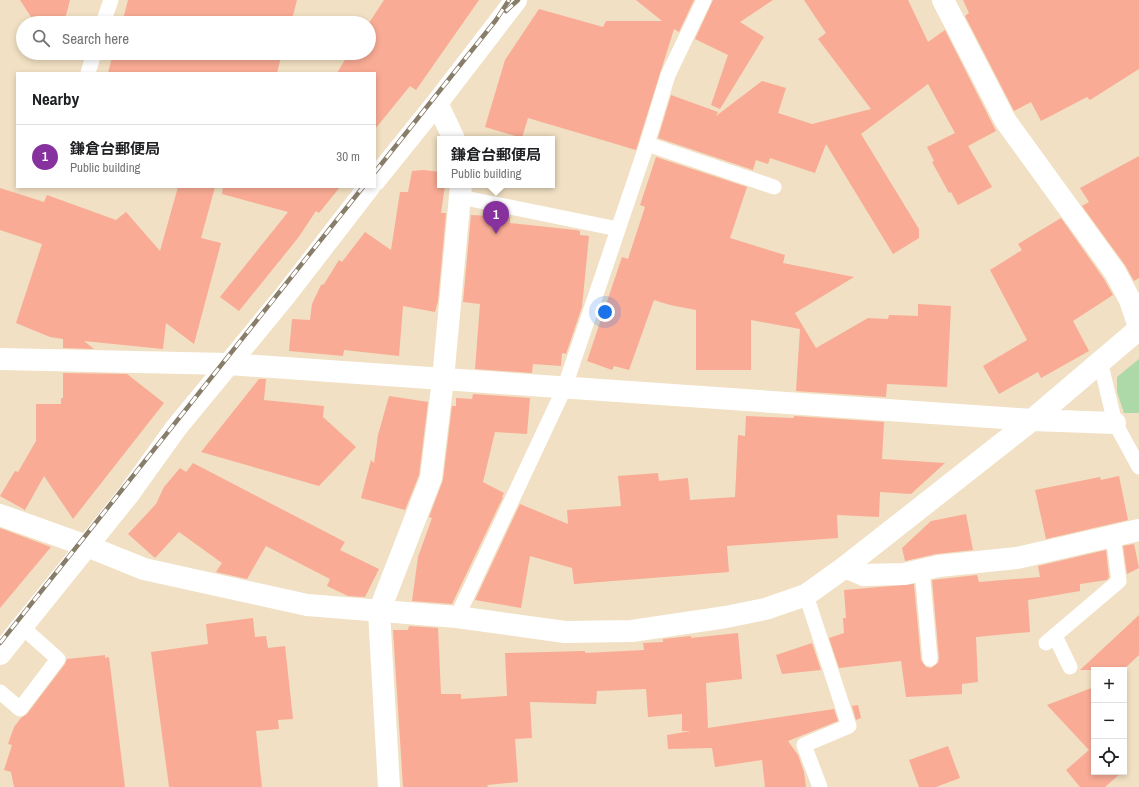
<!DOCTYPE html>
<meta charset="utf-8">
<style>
:root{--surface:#fff;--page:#f6f6f6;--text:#202124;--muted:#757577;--line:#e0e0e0;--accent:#86319e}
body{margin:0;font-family:"Archivo Narrow","Noto Sans JP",sans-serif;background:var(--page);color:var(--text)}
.controls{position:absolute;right:12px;bottom:12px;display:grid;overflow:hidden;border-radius:0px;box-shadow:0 2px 6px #0003}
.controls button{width:36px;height:36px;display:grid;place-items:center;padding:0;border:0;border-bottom:1px solid var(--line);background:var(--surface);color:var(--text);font:20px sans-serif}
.you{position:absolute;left:605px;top:312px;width:14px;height:14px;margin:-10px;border:3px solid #fff;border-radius:50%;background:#1a73e8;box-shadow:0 0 0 6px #1a73e833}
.badge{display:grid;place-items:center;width:26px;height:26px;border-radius:50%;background:var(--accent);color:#fff;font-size:13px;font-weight:700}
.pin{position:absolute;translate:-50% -33px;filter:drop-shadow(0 1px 2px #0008)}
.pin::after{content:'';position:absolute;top:21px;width:14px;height:12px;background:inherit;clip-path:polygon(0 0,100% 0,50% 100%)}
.popup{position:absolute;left:437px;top:136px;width:118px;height:52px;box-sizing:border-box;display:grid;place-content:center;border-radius:0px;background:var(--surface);filter:drop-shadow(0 1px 3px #0005);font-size:13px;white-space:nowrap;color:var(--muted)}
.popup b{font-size:15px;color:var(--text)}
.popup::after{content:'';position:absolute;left:50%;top:100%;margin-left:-8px;border:8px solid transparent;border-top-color:var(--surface)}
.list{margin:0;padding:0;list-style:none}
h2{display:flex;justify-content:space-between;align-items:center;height:52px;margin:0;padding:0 16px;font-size:17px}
h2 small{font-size:13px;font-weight:400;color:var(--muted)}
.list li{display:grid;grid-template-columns:26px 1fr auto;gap:12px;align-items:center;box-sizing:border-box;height:64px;padding:0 16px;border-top:1px solid var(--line)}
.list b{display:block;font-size:15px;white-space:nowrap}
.list p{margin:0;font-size:13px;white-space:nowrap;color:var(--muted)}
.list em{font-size:13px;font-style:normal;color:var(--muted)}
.icon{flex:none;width:22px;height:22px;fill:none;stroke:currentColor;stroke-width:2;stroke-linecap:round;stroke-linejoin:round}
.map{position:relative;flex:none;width:1139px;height:787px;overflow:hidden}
.search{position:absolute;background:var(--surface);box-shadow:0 2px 6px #0003;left:16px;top:16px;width:360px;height:44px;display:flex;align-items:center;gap:10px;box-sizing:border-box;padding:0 14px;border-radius:22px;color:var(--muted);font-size:15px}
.panel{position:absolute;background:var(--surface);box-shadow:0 2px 6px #0003;left:16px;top:72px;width:360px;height:116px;border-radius:0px}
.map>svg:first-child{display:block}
.green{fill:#add9a9}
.building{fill:#f9ab95}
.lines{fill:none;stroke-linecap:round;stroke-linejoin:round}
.lane{stroke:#fff;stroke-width:15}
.street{stroke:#fff;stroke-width:22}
.secondary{stroke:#fff;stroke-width:22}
.rail-casing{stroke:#887d69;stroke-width:4.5}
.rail{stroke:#fff;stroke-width:3;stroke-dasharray:9;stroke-linecap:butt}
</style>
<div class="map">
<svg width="1139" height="787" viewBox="0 0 1139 787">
<rect width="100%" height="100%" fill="#f1e0c3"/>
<path class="green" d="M 1139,359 L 1139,413 L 1124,413 L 1117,392 L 1117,377 Z"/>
<g class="building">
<path d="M 20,0 L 70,0 L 64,23 L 35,23 Z"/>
<path d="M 128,0 L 297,0 L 291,23 L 122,23 Z"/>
<path d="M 384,0 L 479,0 L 416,90 L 410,86 L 375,129 L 375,73 L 337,73 L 349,53 L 369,53 L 369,23 Z"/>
<path d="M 636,0 L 694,0 L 679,32 L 674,29 L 636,150 L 528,118 L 522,138 L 485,127 L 505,60 L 539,9 L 603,27 L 606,21 L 662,21 Z"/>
<path d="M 713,0 L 773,0 L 740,22 L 764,37 L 720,109 L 711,105 L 728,55 L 695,39 Z"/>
<path d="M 804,0 L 908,0 L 928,42 L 945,30 L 996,131 L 968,146 L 992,187 L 958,205 L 951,192 L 949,193 L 932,162 L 934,161 L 927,147 L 955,133 L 928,84 L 861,134 L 919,229 L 919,238 L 893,254 L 826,144 L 815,173 L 770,158 L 768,164 L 756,160 L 753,170 L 658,138 L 671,95 L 718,112 L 716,116 L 762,81 L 786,88 L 778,113 L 812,124 L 871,109 L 818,39 L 826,33 Z"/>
<path d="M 963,0 L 1139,0 L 1139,69 L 1090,100 L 1087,97 L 1041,121 L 1031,102 L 1014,111 L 965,16 L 969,13 Z"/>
<path d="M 113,53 L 282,53 L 277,73 L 108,73 Z"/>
<path d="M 1139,156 L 1139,278 L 1134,281 L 1125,265 L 1082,206 L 1089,202 L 1080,188 Z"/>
<path d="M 656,157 L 747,187 L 730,238 L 785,255 L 783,263 L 854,277 L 795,313 L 816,348 L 868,318 L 888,319 L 889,315 L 918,316 L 918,304 L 951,306 L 947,387 L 887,384 L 886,397 L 796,391 L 800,329 L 751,320 L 751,370 L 696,370 L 696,310 L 670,305 L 654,300 L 629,370 L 614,366 L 612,370 L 587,361 L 622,257 L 628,259 L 645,207 L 640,205 Z"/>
<path d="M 424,170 L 440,172 L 440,185 L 445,185 L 441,213 L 446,213 L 438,301 L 435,312 L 403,306 L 399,356 L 344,350 L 343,356 L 289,351 L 292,319 L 310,320 L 312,304 L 321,285 L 324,284 L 339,260 L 342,262 L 365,232 L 391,250 L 400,192 L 408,192 L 412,171 Z"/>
<path d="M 178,187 L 215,187 L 201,238 L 221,243 L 194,344 L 166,323 L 163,349 L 84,341 L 94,349 L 63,348 L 63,339 L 50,337 L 16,323 L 42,244 L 0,230 L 0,188 L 44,202 L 47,195 L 116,220 L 126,212 L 160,251 Z"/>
<path d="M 223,187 L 340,187 L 319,213 L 316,211 L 298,238 L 239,311 L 220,297 L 288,212 L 222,194 Z"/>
<path d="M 471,215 L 510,217 L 510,223 L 576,230 L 580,231 L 580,235 L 589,236 L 582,307 L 566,354 L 562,353 L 561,366 L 533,364 L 532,373 L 475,369 L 480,304 L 463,302 Z"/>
<path d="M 1061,218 L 1104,279 L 1113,295 L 1073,321 L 1089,351 L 1041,378 L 1038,372 L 999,394 L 983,366 L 1027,340 L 990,270 L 1022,250 L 1018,244 Z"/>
<path d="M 63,373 L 127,374 L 164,403 L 73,519 L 44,476 L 25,510 L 0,496 L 15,471 L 18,472 L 36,441 L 36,404 L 61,404 L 61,398 L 63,398 Z"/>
<path d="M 259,379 L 266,379 L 264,400 L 324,406 L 323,417 L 356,447 L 319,486 L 201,452 Z"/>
<path d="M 473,394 L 530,398 L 527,434 L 495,432 L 483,482 L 504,493 L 502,497 L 503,497 L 452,604 L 412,601 L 418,557 L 432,518 L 429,517 L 443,480 L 452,406 L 456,406 L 456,398 L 472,399 Z"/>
<path d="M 389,396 L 428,402 L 419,475 L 405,510 L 361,498 L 371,460 L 374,463 L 378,435 Z"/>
<path d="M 746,416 L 794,418 L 794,416 L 884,422 L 882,459 L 945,463 L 911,494 L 880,492 L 879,517 L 837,515 L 838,538 L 727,546 L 729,572 L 574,584 L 572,568 L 530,556 L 521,608 L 475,600 L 520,504 L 568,524 L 567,510 L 621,506 L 618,476 L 658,473 L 659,481 L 688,478 L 690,500 L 735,497 L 738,435 L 745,436 Z"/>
<path d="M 193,463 L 345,542 L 340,550 L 379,569 L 365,597 L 348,596 L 327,586 L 330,579 L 266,546 L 247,579 L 216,572 L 222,563 L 179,532 L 155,558 L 128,534 L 156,504 L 164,487 L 180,468 L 186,472 Z"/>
<path d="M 1119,476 L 1128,520 L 1046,539 L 1035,490 L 1100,477 L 1101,480 Z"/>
<path d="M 966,514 L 973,550 L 936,554 L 905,561 L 902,548 L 931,521 Z"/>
<path d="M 0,528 L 51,547 L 0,608 Z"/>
<path d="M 1134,544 L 1139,568 L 1127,574 L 1123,546 Z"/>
<path d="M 1106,550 L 1109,577 L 1107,580 L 1080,584 L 1080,591 L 1028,600 L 1030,632 L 976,637 L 978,682 L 962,684 L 962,694 L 906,697 L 901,661 L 839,668 L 829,638 L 844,633 L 843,618 L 846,618 L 844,590 L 914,584 L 921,660 L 926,667 L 931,668 L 938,663 L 939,658 L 932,580 L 977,575 L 979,582 L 1040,577 L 1038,566 Z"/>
<path d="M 1139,615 L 1139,655 L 1123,670 L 1080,670 Z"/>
<path d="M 253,618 L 255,637 L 266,636 L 268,648 L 285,646 L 293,719 L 278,720 L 279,729 L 256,731 L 262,787 L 169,787 L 151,652 L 208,644 L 206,624 Z"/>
<path d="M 409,626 L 438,628 L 441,694 L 461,694 L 461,699 L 507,696 L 505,653 L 585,651 L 585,653 L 644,650 L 643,643 L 663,642 L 663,639 L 691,636 L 691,638 L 738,633 L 742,679 L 706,683 L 708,728 L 834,709 L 838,721 L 788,741 L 798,755 L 804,772 L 806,787 L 765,787 L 762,760 L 715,767 L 712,748 L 668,749 L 667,735 L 691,731 L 682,731 L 682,714 L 648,717 L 646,689 L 597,691 L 596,704 L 530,702 L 532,738 L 515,739 L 518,782 L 487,785 L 488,787 L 403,787 L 393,630 L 408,630 Z"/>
<path d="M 812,643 L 821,670 L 782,674 L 776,655 Z"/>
<path d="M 105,655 L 105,658 L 109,657 L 125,787 L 14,787 L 11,772 L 4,770 L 12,745 L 8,744 L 14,727 L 21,718 L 27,714 L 65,664 L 67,659 Z"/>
<path d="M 1094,687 L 1094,772 L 1122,772 L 1105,787 L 1080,787 L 1066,770 L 1089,750 L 1047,705 Z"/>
<path d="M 858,705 L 861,718 L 856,720 L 852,706 Z"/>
<path d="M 948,746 L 960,778 L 936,787 L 919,787 L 909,760 Z"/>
</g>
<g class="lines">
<g class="lane">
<path d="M 103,23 L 111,0"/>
<path d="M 88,73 L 94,53"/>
<path d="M 647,144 L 774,187"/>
<path d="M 460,197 L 618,229"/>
<path d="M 1100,361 L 1115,423 L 1139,467"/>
<path d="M 922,570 L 930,659"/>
<path d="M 806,595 L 849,726 L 804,745 L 820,787"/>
<path d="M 457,617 L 564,389 L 647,144 L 668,75 L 704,0"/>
<path d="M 1055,636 L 1070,667"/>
<path d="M 1046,643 L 1119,581 L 1113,536"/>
<path d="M 0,692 L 20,709 L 58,659 L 22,627"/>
</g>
<g class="street">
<path d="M 943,0 L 1005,120 L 1115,272 L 1130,300 L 1139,327"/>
<path d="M 437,103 L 454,139"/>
<path d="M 0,359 L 228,364 L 1032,420 L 1115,423"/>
<path d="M 0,515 L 87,546 L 144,569 L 307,605 L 457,617 L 565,632 L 632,631 L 726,617 L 765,609 L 806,595 L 845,567 L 1032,420 L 1139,329"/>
<path d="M 845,567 L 864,575 L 904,574 L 939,566 L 1017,558 L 1139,530"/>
<path d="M 389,787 L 379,612 L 431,478 L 443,379 L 461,185"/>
</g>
<g class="secondary">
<path d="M 375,180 L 437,103 L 516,0"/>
<path d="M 0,654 L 128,495 L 176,428 L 284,297 L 369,187"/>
</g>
<g class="rail-casing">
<g id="rail">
<path d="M 506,11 L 518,0"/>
<path d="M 375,172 L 496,20 L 509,0"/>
<path d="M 0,643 L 363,187"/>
</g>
</g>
<use href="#rail" class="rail"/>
</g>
</svg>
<div class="controls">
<button>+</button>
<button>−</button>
<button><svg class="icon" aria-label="locate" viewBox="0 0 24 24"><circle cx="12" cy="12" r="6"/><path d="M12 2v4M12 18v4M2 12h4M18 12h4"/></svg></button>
</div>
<div class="you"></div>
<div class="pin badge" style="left:496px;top:234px">1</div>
<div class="popup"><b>鎌倉台郵便局</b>Public building</div>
<div class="search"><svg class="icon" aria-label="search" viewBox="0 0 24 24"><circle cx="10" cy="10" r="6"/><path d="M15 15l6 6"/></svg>Search here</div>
<section class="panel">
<h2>Nearby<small></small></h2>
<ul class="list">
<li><span class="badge">1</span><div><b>鎌倉台郵便局</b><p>Public building</p></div><em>30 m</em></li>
</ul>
</section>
</div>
